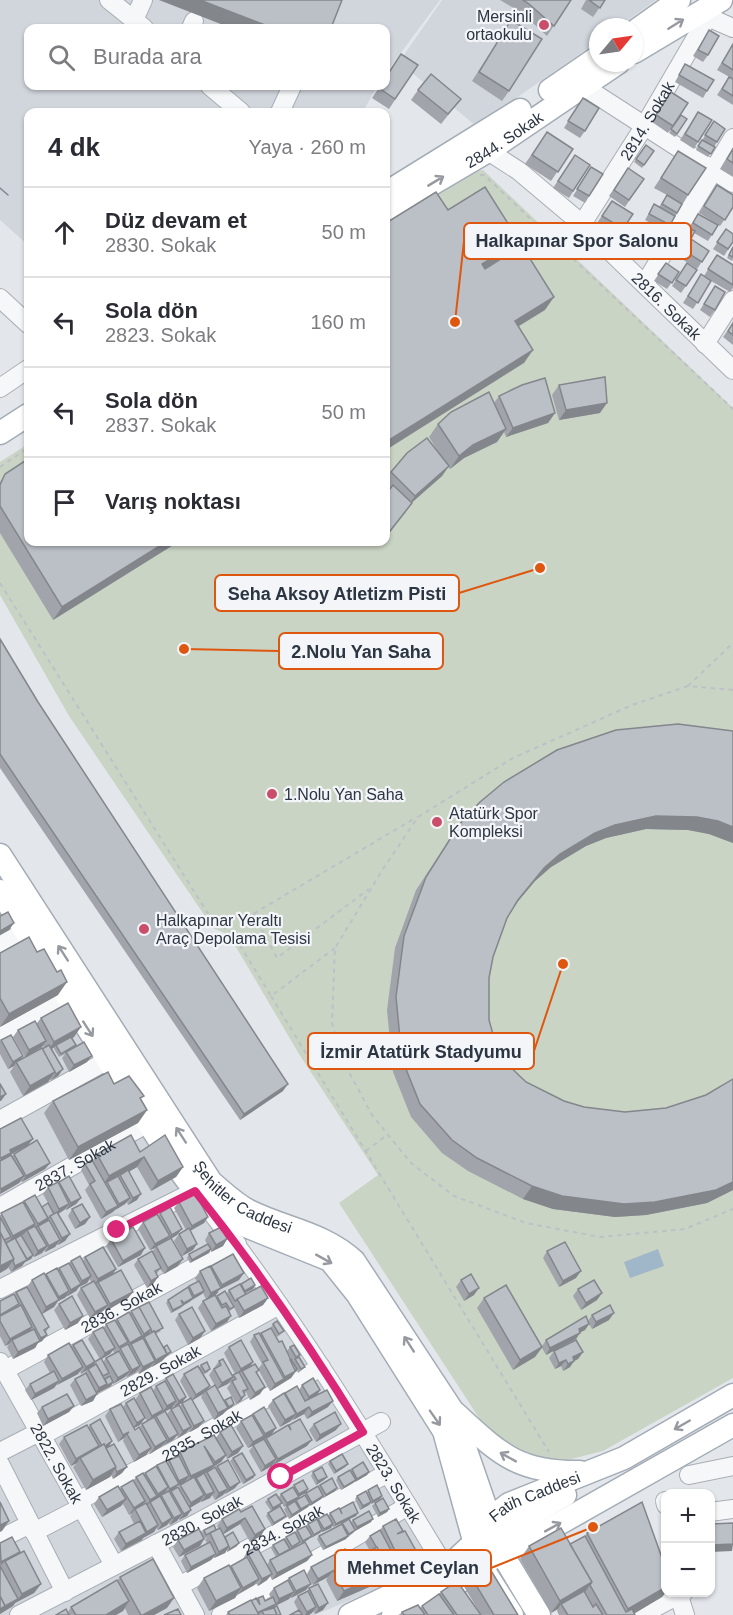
<!DOCTYPE html>
<html lang="tr">
<meta charset="utf-8">
<style>
:root{--surface:#fff;--page:#f7f7f7;--text:#2b2b33;--muted:#7c7c81;--line:#e1e1e2}
body{margin:0;font-family:Arial,sans-serif;background:var(--page);color:var(--text)}
.controls{position:absolute;right:18px;bottom:18px;display:grid;overflow:hidden;border-radius:12px;box-shadow:0 2px 4px #0004}
.controls button{width:54px;height:54px;display:grid;place-items:center;padding:0;border:0;border-bottom:2px solid var(--line);background:var(--surface);color:var(--text);font:30px sans-serif}
.compass{position:absolute;left:589px;top:18px;width:54px;height:54px;border-radius:50%;background:var(--surface);box-shadow:0 2px 4px #0004;rotate:61deg}
.stop{position:absolute;width:18px;height:18px;margin:-14px;border:4px solid #db2777;border-radius:50%;background:#fff}
.stop.end{background:#db2777;border-color:#fff;box-shadow:0 2px 6px #0008}
.list{margin:0;padding:0;list-style:none}
h2{display:flex;justify-content:space-between;align-items:center;height:78px;margin:0;padding:0 24px;font-size:26px}
h2 small{font-size:20px;font-weight:400;color:var(--muted)}
.list li{display:grid;grid-template-columns:39px 1fr auto;gap:18px;align-items:center;box-sizing:border-box;height:90px;padding:0 24px;border-top:2px solid var(--line)}
.list b{display:block;font-size:22px;white-space:nowrap}
.list p{margin:0;font-size:20px;white-space:nowrap;color:var(--muted)}
.list em{font-size:20px;font-style:normal;color:var(--muted)}
.icon{flex:none;width:33px;height:33px;fill:none;stroke:currentColor;stroke-width:2;stroke-linecap:round;stroke-linejoin:round}
.map{position:relative;flex:none;width:733px;height:1615px;overflow:hidden}
.search{position:absolute;background:var(--surface);box-shadow:0 2px 4px #0004;left:24px;top:24px;width:366px;height:66px;display:flex;align-items:center;gap:15px;box-sizing:border-box;padding:0 21px;border-radius:12px;color:var(--muted);font-size:22px}
.panel{position:absolute;background:var(--surface);box-shadow:0 2px 4px #0004;left:24px;top:108px;width:366px;height:438px;border-radius:12px}
.map>svg:first-child{display:block}
.built{fill:#d1d6dd}
.green{fill:#cad4c5}
.water{fill:#a0b7c9}
.lines{fill:none;stroke-linecap:round;stroke-linejoin:round}
.minor-casing{stroke:#a8aeb5;stroke-width:20}
.major-casing{stroke:#a3acb6;stroke-width:25}
.path{stroke:#bdc1c6;stroke-width:2;stroke-dasharray:4.5 4.5;stroke-linecap:butt}
.minor{stroke:#f6f7f9;stroke-width:18}
.major{stroke:#fff;stroke-width:22}
.tram{stroke:#7d8794;stroke-width:1.5}
.wall{fill:#a1a5ab;fill-rule:evenodd}
.shaded-wall{fill:#83868b}
.building{fill:#bbc0c7;stroke:#83868b;stroke-width:1.5}
.oneway{stroke:#969aa0}
.route{stroke:#db2777;stroke-width:8}
.poi-dot{fill:#ca4e6a;stroke:#f3f5f8;stroke-width:2}
.labels{text-anchor:middle;dominant-baseline:central;stroke-width:4.5;stroke-linejoin:round;paint-order:stroke}
.poi-label{font-size:16px;fill:#2c3642;stroke:#f3f5f8;text-anchor:start}
.street-label{font-size:16px;fill:#2c3642;stroke:#f3f5f8}
.leader{fill:none;stroke:#df570f;stroke-width:2}
.callout-dot{fill:#df570f;stroke:#f3f5f8;stroke-width:2}
.callout{fill:#f3f5f8;stroke:#df570f;stroke-width:2}
.callout-label{font-size:18px;text-anchor:middle;font-weight:bold;fill:#2c3642}
</style>
<div class="map">
<svg width="733" height="1615" viewBox="0 0 733 1615">
<rect width="100%" height="100%" fill="#e3e7eb"/>
<g class="built">
<path d="M 0,0 L 440,0 L 386,73 L 386,28 L 28,28 L 28,86 L 377,86 L 363,112 L 28,112 L 28,245 L 0,220 Z"/>
<path d="M 442,0 L 656,0 L 618,27 L 598,27 L 598,41 L 476,126 L 399,62 Z"/>
<path d="M 0,890 L 452,1557 L 315,1615 L 0,1615 Z"/>
</g>
<path class="green" d="M 483,170 L 733,408 L 733,1378 L 603,1451 L 556,1463 L 514,1448 L 481,1421 L 339,1203 L 378,1175 L 299,1054 L 229,935 L 213,928 L 69,716 L 0,595 L 0,462 L 28,444 L 28,542 L 386,542 L 386,225 L 471,173 Z"/>
<path class="water" d="M 658,1249 L 664,1266 L 630,1278 L 624,1262 Z"/>
<g class="lines">
<g class="minor-casing">
<g id="minor">
<path d="M 109,0 L 144,28"/>
<path d="M 134,20 L 143,0"/>
<path d="M 191,28 L 194,21"/>
<path d="M 210,86 L 241,112"/>
<path d="M 583,86 L 733,183"/>
<path d="M 280,112 L 292,86"/>
<path id="s1" d="M 488,151 L 519,171 L 582,224 L 733,370"/>
<path id="s2" d="M 582,224 L 645,125 L 708,17 L 733,28"/>
<path d="M 646,282 L 733,138"/>
<path d="M 0,298 L 28,324"/>
<path d="M 705,344 L 733,300"/>
<path d="M 0,388 L 28,369"/>
<path d="M 0,946 L 26,931"/>
<path d="M 0,1034 L 67,997"/>
<path d="M 0,1120 L 108,1060"/>
<path id="s3" d="M 0,1207 L 148,1123"/>
<path id="s4" d="M 0,1289 L 195,1191 C 289,1310 368,1439 446,1569"/>
<path id="s5" d="M 0,1362 L 114,1565"/>
<path id="s6" d="M 5,1370 L 237,1244"/>
<path id="s7" d="M 41,1436 L 279,1305"/>
<path d="M 0,1452 L 39,1432"/>
<path d="M 0,1464 L 65,1592"/>
<path d="M 689,1475 L 733,1466"/>
<path id="s8" d="M 78,1501 L 172,1452 L 321,1367"/>
<path d="M 665,1501 L 666,1505"/>
<path d="M 710,1512 L 733,1509"/>
<path d="M 34,1532 L 82,1507"/>
<path d="M 0,1539 L 30,1524"/>
<path d="M 156,1544 L 195,1615"/>
<path id="s9" d="M 179,1586 L 388,1473"/>
<path d="M 679,1596 L 685,1615"/>
<path id="s10" d="M 19,1615 L 199,1522 L 381,1422"/>
<path d="M 221,1615 L 408,1506"/>
<path d="M 641,1615 L 684,1592"/>
</g>
</g>
<g class="major-casing">
<g id="major">
<path d="M 634,32 L 679,0"/>
<path d="M 634,52 L 721,0"/>
<path d="M 550,90 L 598,57"/>
<path d="M 386,193 L 520,110"/>
<path id="s11" d="M 386,211 L 488,151 L 618,63"/>
<path d="M 0,433 L 28,415"/>
<path id="s12" d="M 0,855 L 211,1182 C 223,1192 235,1204 249,1211 C 285,1229 324,1233 354,1261 L 452,1410 L 501,1552 L 539,1615"/>
<path d="M 0,891 L 172,1160 L 195,1191 L 226,1218 L 330,1260 L 358,1295 L 444,1431 L 481,1566 L 512,1615"/>
<path d="M 455,1413 C 499,1453 517,1473 580,1472"/>
<path d="M 488,1551 L 517,1523 L 565,1495"/>
<path id="s13" d="M 350,1615 L 446,1569 L 475,1542 L 490,1519 L 509,1504 L 624,1458 L 733,1395"/>
<path d="M 393,1615 L 455,1585 L 501,1552 L 532,1539 L 733,1425"/>
</g>
</g>
<g class="path">
<path d="M 480,175 L 484,175 L 733,409"/>
<path d="M 0,467 L 28,448"/>
<path d="M 0,583 L 214,923"/>
<path d="M 688,686 L 733,643"/>
<path d="M 733,690 L 688,686 L 632,705 L 513,758 L 418,817 L 383,869 L 335,948 L 332,1023 L 343,1061 L 372,1115 L 411,1163 L 454,1196 L 526,1223 L 600,1237 L 685,1229 L 733,1209"/>
<path d="M 253,914 L 277,958 L 369,889"/>
<path d="M 335,948 L 271,996 L 232,932 L 214,923 L 253,914 L 417,817"/>
<path d="M 271,996 L 549,1452"/>
<path d="M 366,1151 L 387,1135"/>
</g>
<use href="#minor" class="minor"/>
<use href="#major" class="major"/>
<path class="tram" d="M 0,188 L 8,195"/>
</g>
<g class="wall">
<path d="M 500,0 L 571,0 L 547,36 L 522,13 Z"/>
<path d="M 586,0 L 605,0 L 593,17 L 581,9 Z"/>
<path d="M 511,20 L 509,91 L 502,101 L 472,81 Z"/>
<path d="M 709,30 L 708,55 L 703,62 L 693,56 Z"/>
<path d="M 733,44 L 733,79 L 717,70 Z"/>
<path d="M 685,64 L 707,91 L 703,98 L 675,82 Z"/>
<path d="M 418,65 L 389,109 L 372,98 L 380,86 Z"/>
<path d="M 729,77 L 733,79 L 733,105 L 717,95 Z"/>
<path d="M 418,90 L 461,99 L 441,124 L 411,100 Z"/>
<path d="M 671,92 L 688,103 L 668,133 L 652,122 Z"/>
<path d="M 578,105 L 585,131 L 580,138 L 564,128 Z"/>
<path d="M 698,112 L 698,142 L 694,149 L 680,140 Z"/>
<path d="M 681,115 L 687,119 L 675,137 L 669,133 Z"/>
<path d="M 714,121 L 725,129 L 714,147 L 715,147 L 708,157 L 696,150 Z"/>
<path d="M 547,132 L 573,149 L 551,181 L 525,164 Z"/>
<path d="M 646,145 L 654,151 L 642,168 L 634,162 Z"/>
<path d="M 733,147 L 733,177 L 720,169 Z"/>
<path d="M 678,151 L 688,195 L 666,232 L 645,220 L 654,204 L 659,207 L 667,195 L 654,188 Z"/>
<path d="M 575,155 L 590,165 L 569,198 L 553,188 Z"/>
<path d="M 591,167 L 589,196 L 585,203 L 573,196 Z"/>
<path d="M 628,168 L 644,179 L 625,207 L 609,196 Z"/>
<path d="M 717,185 L 733,207 L 720,226 L 699,213 Z"/>
<path d="M 612,201 L 623,229 L 618,236 L 597,223 Z"/>
<path d="M 698,214 L 718,225 L 708,241 L 694,233 L 691,239 L 709,251 L 697,269 L 670,251 L 682,233 L 684,235 Z"/>
<path d="M 726,229 L 733,242 L 724,256 L 713,249 Z"/>
<path d="M 733,246 L 733,259 L 732,261 L 727,258 Z"/>
<path d="M 717,255 L 733,265 L 733,288 L 730,292 L 711,281 L 693,309 L 683,303 L 701,274 L 704,276 Z"/>
<path d="M 666,263 L 679,272 L 667,289 L 654,281 Z"/>
<path d="M 687,263 L 697,270 L 681,293 L 672,286 Z"/>
<path d="M 715,286 L 715,310 L 710,317 L 700,310 Z"/>
<path d="M 733,323 L 733,345 L 723,337 Z"/>
<path d="M 559,385 L 600,413 L 559,420 L 552,395 Z"/>
<path d="M 499,396 L 555,413 L 548,423 L 506,437 L 504,432 L 497,442 L 464,458 L 450,469 L 448,467 L 442,476 L 411,503 L 405,513 L 390,488 L 386,483 L 386,479 L 391,472 L 441,456 L 429,437 L 438,424 L 494,403 Z"/>
<path d="M 5,474 L 28,542 L 178,542 L 53,620 L 0,533 L 0,482 Z"/>
<path d="M 372,542 L 382,542 L 378,546 Z"/>
<path d="M 0,639 L 38,702 L 283,1091 L 240,1120 L 0,768 Z"/>
<path d="M 733,731 L 733,843 L 709,834 L 688,830 L 646,829 L 606,838 L 586,846 L 551,867 L 535,881 L 514,906 L 507,918 L 493,957 L 489,978 L 489,1020 L 499,1056 L 526,1082 L 564,1101 L 584,1107 L 625,1112 L 666,1108 L 706,1095 L 733,1079 L 733,1190 L 707,1203 L 646,1215 L 615,1217 L 553,1209 L 523,1199 L 468,1171 L 442,1153 L 411,1117 L 393,1072 L 387,1010 L 395,948 L 416,890 L 459,825 Z"/>
<path d="M 0,953 L 58,995 L 0,1027 Z"/>
<path d="M 41,1018 L 74,1037 L 72,1038 L 87,1062 L 69,1072 L 62,1058 L 65,1054 L 59,1057 L 54,1049 L 55,1047 L 51,1049 L 63,1069 L 58,1076 L 51,1080 L 50,1079 L 48,1082 L 23,1096 L 10,1072 L 14,1066 L 8,1069 L 0,1054 L 0,1041 L 1,1040 L 21,1059 L 42,1049 L 44,1048 L 43,1045 L 42,1047 L 25,1057 L 13,1037 L 18,1030 L 37,1023 Z"/>
<path d="M 114,1084 L 141,1100 L 147,1110 L 138,1123 L 69,1160 L 44,1113 L 53,1101 Z"/>
<path d="M 0,1129 L 29,1145 L 50,1163 L 45,1169 L 22,1182 L 21,1181 L 19,1183 L 0,1194 ZM 27,1146 L 14,1154 L 12,1156 L 9,1156 L 10,1155 Z"/>
<path d="M 140,1152 L 183,1167 L 176,1177 L 151,1191 L 137,1167 L 129,1172 L 137,1200 L 128,1205 L 127,1202 L 125,1204 L 101,1219 L 85,1190 L 89,1185 L 81,1170 L 85,1164 L 93,1160 L 97,1154 Z"/>
<path d="M 59,1182 L 81,1198 L 76,1204 L 66,1210 L 66,1209 L 64,1210 L 58,1214 L 70,1234 L 65,1241 L 58,1245 L 57,1244 L 55,1247 L 45,1252 L 44,1250 L 42,1253 L 34,1257 L 33,1256 L 31,1259 L 25,1262 L 22,1266 L 11,1272 L 8,1267 L 0,1273 L 0,1215 L 24,1201 L 42,1207 L 48,1203 L 43,1194 L 48,1187 L 58,1183 Z"/>
<path d="M 179,1202 L 208,1217 L 204,1223 L 190,1231 L 193,1250 L 182,1256 L 174,1241 L 179,1234 L 186,1230 L 174,1208 Z"/>
<path d="M 72,1209 L 90,1217 L 85,1224 L 75,1229 L 68,1216 Z"/>
<path d="M 160,1213 L 177,1235 L 171,1239 L 178,1266 L 164,1274 L 160,1269 L 156,1275 L 158,1277 L 153,1284 L 147,1288 L 134,1265 L 138,1259 L 152,1252 L 155,1248 L 150,1250 L 138,1229 L 143,1222 L 158,1215 Z"/>
<path d="M 209,1233 L 227,1239 L 223,1246 L 211,1252 L 211,1250 L 209,1253 L 190,1263 L 187,1258 L 189,1254 L 207,1244 L 205,1240 Z"/>
<path d="M 111,1239 L 141,1255 L 118,1267 L 106,1246 Z"/>
<path d="M 547,1251 L 576,1278 L 559,1287 L 543,1258 Z"/>
<path d="M 85,1257 L 113,1274 L 133,1292 L 128,1298 L 106,1311 L 105,1309 L 103,1311 L 90,1318 L 77,1295 L 81,1288 L 91,1282 L 90,1279 L 87,1283 L 79,1287 L 76,1291 L 58,1301 L 54,1307 L 42,1314 L 27,1287 L 32,1280 L 58,1269 L 59,1268 L 69,1263 L 71,1261 L 83,1261 Z"/>
<path d="M 211,1266 L 239,1280 L 219,1290 L 215,1295 L 216,1297 L 233,1305 L 234,1304 L 233,1304 L 227,1293 L 229,1290 L 241,1284 L 255,1285 L 253,1289 L 245,1293 L 246,1295 L 268,1298 L 263,1305 L 239,1318 L 234,1307 L 229,1312 L 227,1322 L 211,1331 L 198,1308 L 203,1301 L 206,1299 L 203,1293 L 183,1305 L 181,1308 L 171,1313 L 166,1303 L 168,1300 L 197,1282 L 195,1278 L 200,1271 Z"/>
<path d="M 461,1280 L 474,1295 L 464,1301 L 456,1287 Z"/>
<path d="M 578,1289 L 602,1293 L 597,1300 L 581,1310 L 573,1296 Z"/>
<path d="M 16,1292 L 49,1327 L 46,1332 L 47,1335 L 42,1341 L 38,1343 L 35,1348 L 13,1359 L 7,1347 L 9,1344 L 5,1346 L 0,1336 L 0,1301 L 14,1295 Z"/>
<path d="M 484,1298 L 542,1346 L 546,1340 L 588,1321 L 592,1315 L 609,1320 L 592,1329 L 589,1324 L 585,1330 L 580,1332 L 576,1339 L 546,1355 L 542,1348 L 535,1357 L 513,1370 L 477,1308 Z"/>
<path d="M 59,1304 L 78,1323 L 65,1330 L 54,1310 Z"/>
<path d="M 131,1311 L 161,1331 L 156,1334 L 169,1355 L 165,1357 L 162,1361 L 139,1374 L 137,1370 L 136,1372 L 127,1377 L 126,1376 L 113,1384 L 112,1383 L 111,1386 L 97,1393 L 93,1401 L 81,1406 L 70,1385 L 75,1379 L 84,1374 L 86,1371 L 81,1374 L 80,1371 L 78,1374 L 57,1385 L 57,1384 L 54,1388 L 31,1400 L 25,1390 L 30,1384 L 50,1373 L 44,1362 L 48,1355 L 71,1347 L 73,1345 L 95,1362 L 100,1359 L 88,1339 L 93,1332 L 104,1328 L 106,1324 L 130,1314 ZM 113,1350 L 114,1353 L 106,1358 L 103,1362 L 101,1359 L 110,1354 Z"/>
<path d="M 179,1314 L 205,1331 L 200,1338 L 188,1345 L 175,1320 Z"/>
<path d="M 273,1324 L 281,1334 L 277,1337 L 271,1327 Z"/>
<path d="M 261,1333 L 279,1342 L 290,1360 L 293,1362 L 294,1360 L 293,1361 L 287,1351 L 290,1347 L 305,1367 L 302,1370 L 298,1373 L 297,1370 L 291,1378 L 270,1391 L 258,1369 L 262,1364 L 250,1342 L 254,1335 L 260,1335 Z"/>
<path d="M 229,1347 L 253,1362 L 250,1367 L 259,1370 L 257,1373 L 260,1394 L 250,1400 L 246,1392 L 241,1401 L 236,1404 L 227,1388 L 230,1384 L 229,1382 L 218,1389 L 224,1401 L 225,1400 L 232,1407 L 227,1410 L 223,1414 L 214,1420 L 201,1397 L 203,1394 L 193,1400 L 199,1427 L 190,1432 L 188,1430 L 186,1433 L 178,1438 L 177,1435 L 173,1440 L 164,1445 L 162,1446 L 150,1454 L 149,1451 L 146,1455 L 134,1462 L 123,1441 L 124,1438 L 118,1442 L 105,1416 L 110,1409 L 123,1407 L 126,1403 L 145,1418 L 140,1425 L 134,1428 L 135,1430 L 139,1428 L 142,1424 L 147,1421 L 135,1400 L 140,1393 L 153,1391 L 156,1386 L 163,1382 L 166,1378 L 186,1397 L 182,1403 L 174,1407 L 173,1405 L 172,1408 L 165,1411 L 167,1414 L 171,1409 L 180,1406 L 182,1403 L 190,1399 L 180,1381 L 184,1374 L 199,1368 L 201,1365 L 210,1369 L 208,1372 L 203,1375 L 210,1386 L 208,1389 L 215,1386 L 209,1375 L 219,1361 L 232,1376 L 235,1374 L 224,1353 Z"/>
<path d="M 554,1351 L 583,1352 L 578,1359 L 574,1361 L 570,1367 L 563,1371 L 561,1366 L 555,1369 L 549,1358 Z"/>
<path d="M 302,1385 L 320,1390 L 317,1395 L 328,1407 L 307,1419 L 304,1414 L 293,1420 L 292,1419 L 280,1427 L 268,1406 L 273,1400 L 285,1393 L 299,1390 Z"/>
<path d="M 74,1406 L 69,1412 L 43,1426 L 37,1413 L 42,1407 Z"/>
<path d="M 253,1414 L 276,1428 L 271,1435 L 289,1425 L 307,1446 L 273,1465 L 273,1464 L 261,1472 L 249,1451 L 253,1446 L 248,1448 L 236,1428 L 241,1421 Z"/>
<path d="M 314,1424 L 336,1430 L 316,1442 L 309,1430 Z"/>
<path d="M 90,1425 L 112,1441 L 108,1447 L 122,1473 L 113,1479 L 111,1475 L 110,1477 L 86,1490 L 73,1467 L 77,1463 L 71,1466 L 59,1444 L 64,1437 L 89,1427 Z"/>
<path d="M 220,1432 L 243,1446 L 238,1453 L 227,1459 L 226,1456 L 221,1462 L 213,1467 L 211,1469 L 216,1468 L 217,1466 L 235,1488 L 225,1494 L 224,1493 L 223,1495 L 215,1500 L 212,1495 L 210,1498 L 201,1502 L 201,1501 L 190,1508 L 191,1510 L 187,1516 L 179,1520 L 179,1518 L 177,1521 L 170,1525 L 169,1523 L 167,1525 L 158,1530 L 156,1528 L 154,1532 L 143,1538 L 142,1540 L 121,1551 L 114,1539 L 119,1532 L 134,1524 L 130,1516 L 132,1513 L 129,1515 L 123,1504 L 121,1506 L 102,1517 L 94,1504 L 99,1497 L 120,1489 L 121,1487 L 133,1481 L 136,1477 L 144,1474 L 156,1467 L 157,1465 L 167,1463 L 169,1460 L 177,1457 L 180,1452 L 216,1438 ZM 186,1480 L 186,1482 L 180,1485 L 179,1488 L 176,1488 L 177,1486 L 184,1483 Z"/>
<path d="M 233,1458 L 255,1475 L 253,1478 L 243,1484 L 230,1461 Z"/>
<path d="M 330,1461 L 348,1464 L 345,1467 L 334,1474 L 328,1464 Z"/>
<path d="M 352,1469 L 369,1472 L 367,1475 L 355,1482 L 355,1481 L 353,1483 L 341,1490 L 336,1480 L 338,1477 L 350,1471 Z"/>
<path d="M 313,1472 L 327,1477 L 324,1480 L 316,1485 L 311,1476 Z"/>
<path d="M 294,1485 L 306,1493 L 298,1497 L 297,1499 L 305,1495 L 306,1493 L 318,1487 L 320,1485 L 335,1491 L 323,1498 L 323,1497 L 321,1499 L 310,1506 L 309,1505 L 308,1507 L 289,1519 L 284,1509 L 287,1506 L 296,1500 L 284,1507 L 279,1497 L 281,1494 L 293,1487 Z"/>
<path d="M 368,1490 L 382,1496 L 380,1499 L 371,1504 L 371,1503 L 369,1505 L 360,1510 L 355,1499 L 357,1496 L 367,1492 Z"/>
<path d="M 268,1499 L 282,1503 L 279,1506 L 271,1511 L 265,1502 Z"/>
<path d="M 375,1503 L 389,1509 L 387,1512 L 378,1517 L 372,1506 Z"/>
<path d="M 239,1509 L 261,1536 L 250,1542 L 240,1524 L 223,1534 L 225,1537 L 237,1546 L 227,1552 L 227,1550 L 225,1553 L 214,1558 L 214,1557 L 211,1560 L 187,1573 L 181,1561 L 185,1555 L 207,1543 L 205,1540 L 207,1537 L 204,1539 L 200,1546 L 179,1557 L 173,1547 L 178,1540 L 201,1534 L 204,1530 L 216,1530 L 219,1529 L 217,1526 L 222,1519 Z"/>
<path d="M 340,1509 L 356,1516 L 349,1519 L 351,1522 L 353,1520 L 371,1522 L 355,1531 L 346,1539 L 323,1550 L 317,1539 L 319,1536 L 342,1524 L 346,1521 L 333,1527 L 332,1525 L 331,1528 L 322,1532 L 321,1532 L 311,1538 L 311,1537 L 309,1539 L 301,1544 L 300,1543 L 298,1545 L 312,1555 L 307,1561 L 272,1580 L 270,1576 L 267,1580 L 258,1586 L 256,1583 L 254,1585 L 238,1594 L 237,1594 L 235,1598 L 209,1611 L 197,1588 L 204,1578 L 230,1567 L 243,1559 L 247,1552 L 267,1565 L 270,1560 L 276,1557 L 271,1548 L 273,1545 L 284,1539 L 286,1537 L 295,1533 L 297,1530 L 306,1526 L 308,1524 L 317,1520 L 318,1519 L 328,1516 L 330,1513 Z"/>
<path d="M 268,1513 L 286,1516 L 283,1519 L 272,1526 L 266,1516 Z"/>
<path d="M 383,1526 L 402,1532 L 415,1565 L 398,1574 L 397,1576 L 386,1581 L 385,1580 L 383,1581 L 337,1601 L 326,1580 L 328,1577 L 313,1585 L 307,1574 L 311,1567 L 351,1561 L 370,1551 L 365,1542 L 370,1536 L 380,1530 Z"/>
<path d="M 587,1533 L 666,1569 L 666,1592 L 662,1597 L 634,1613 L 635,1615 L 559,1615 L 557,1611 L 558,1609 L 551,1613 L 520,1559 L 529,1546 L 570,1544 L 584,1537 Z"/>
<path d="M 0,1543 L 20,1552 L 18,1554 L 41,1584 L 34,1593 L 15,1603 L 13,1606 L 0,1614 Z"/>
<path d="M 470,1575 L 518,1615 L 481,1615 L 463,1585 Z"/>
<path d="M 120,1577 L 167,1608 L 154,1615 L 128,1615 L 125,1608 L 123,1611 L 116,1615 L 56,1615 L 68,1612 L 71,1607 L 117,1581 Z"/>
<path d="M 289,1578 L 306,1590 L 291,1598 L 290,1597 L 289,1599 L 275,1606 L 274,1607 L 281,1615 L 259,1615 L 260,1613 L 259,1615 L 226,1615 L 228,1612 L 258,1598 L 265,1601 L 271,1598 L 269,1594 L 274,1588 L 287,1581 Z"/>
<path d="M 309,1588 L 323,1610 L 315,1614 L 313,1611 L 309,1615 L 289,1615 L 298,1610 L 294,1602 L 298,1596 L 307,1591 Z"/>
<path d="M 441,1592 L 481,1615 L 398,1615 L 400,1614 L 402,1612 L 420,1608 Z"/>
</g>
<g class="shaded-wall">
<path d="M 159,0 L 200,0 L 273,28 L 231,28 Z"/>
<path d="M 519,241 L 510,254 L 473,277 L 482,264 Z"/>
<path d="M 554,297 L 545,310 L 506,334 L 515,321 Z"/>
<path d="M 533,350 L 524,363 L 386,450 L 386,442 Z"/>
<path d="M 607,403 L 600,413 L 559,420 L 566,410 Z"/>
<path d="M 555,413 L 548,423 L 506,437 L 513,428 Z"/>
<path d="M 506,429 L 497,442 L 464,458 L 450,469 L 459,456 L 473,445 Z"/>
<path d="M 449,466 L 442,476 L 408,506 L 415,496 Z"/>
<path d="M 412,503 L 405,513 L 386,537 L 386,536 Z"/>
<path d="M 166,542 L 178,542 L 53,620 L 62,607 Z"/>
<path d="M 656,816 L 697,817 L 718,821 L 733,827 L 733,843 L 709,834 L 688,830 L 646,829 L 606,838 L 586,846 L 551,867 L 535,881 L 508,913 L 518,900 L 544,868 L 560,854 L 595,833 L 615,825 Z"/>
<path d="M 14,923 L 9,930 L 0,935 L 0,931 Z"/>
<path d="M 67,982 L 58,995 L 0,1027 L 9,1014 Z"/>
<path d="M 81,1027 L 74,1037 L 57,1046 L 56,1045 L 55,1047 L 47,1052 L 54,1042 Z"/>
<path d="M 46,1041 L 42,1047 L 25,1057 L 29,1050 Z"/>
<path d="M 23,1056 L 19,1063 L 16,1062 L 14,1066 L 8,1069 L 13,1062 Z"/>
<path d="M 92,1056 L 87,1062 L 69,1072 L 74,1065 Z"/>
<path d="M 63,1069 L 58,1076 L 51,1080 L 56,1074 Z"/>
<path d="M 55,1072 L 48,1082 L 23,1096 L 30,1086 Z"/>
<path d="M 288,1084 L 283,1091 L 240,1120 L 244,1114 Z"/>
<path d="M 6,1094 L 1,1101 L 0,1101 L 0,1097 Z"/>
<path d="M 147,1110 L 138,1123 L 69,1160 L 78,1147 Z"/>
<path d="M 33,1139 L 28,1145 L 10,1155 L 6,1159 L 0,1163 L 1,1158 L 10,1150 Z"/>
<path d="M 144,1157 L 137,1167 L 121,1176 L 120,1175 L 118,1177 L 107,1182 L 105,1185 L 102,1186 L 109,1176 Z"/>
<path d="M 50,1163 L 45,1169 L 22,1182 L 26,1176 Z"/>
<path d="M 183,1167 L 176,1177 L 151,1191 L 158,1181 Z"/>
<path d="M 24,1176 L 19,1183 L 0,1194 L 1,1189 Z"/>
<path d="M 733,1182 L 733,1190 L 707,1203 L 646,1215 L 615,1217 L 553,1209 L 523,1199 L 532,1186 Z"/>
<path d="M 141,1194 L 137,1200 L 128,1205 L 133,1198 Z"/>
<path d="M 81,1198 L 76,1204 L 66,1210 L 71,1203 Z"/>
<path d="M 130,1198 L 125,1204 L 115,1210 L 119,1204 Z"/>
<path d="M 69,1204 L 64,1210 L 55,1216 L 59,1209 Z"/>
<path d="M 118,1206 L 113,1212 L 101,1219 L 106,1212 Z"/>
<path d="M 50,1217 L 44,1225 L 38,1226 L 36,1229 L 33,1231 L 38,1224 Z"/>
<path d="M 90,1217 L 85,1224 L 75,1229 L 80,1223 Z"/>
<path d="M 208,1217 L 204,1223 L 188,1232 L 192,1226 Z"/>
<path d="M 35,1224 L 31,1231 L 27,1230 L 24,1234 L 8,1243 L 13,1236 Z"/>
<path d="M 182,1229 L 177,1235 L 167,1241 L 172,1235 Z"/>
<path d="M 70,1234 L 65,1241 L 58,1245 L 62,1238 Z"/>
<path d="M 170,1236 L 165,1242 L 156,1246 L 155,1248 L 150,1250 L 155,1244 Z"/>
<path d="M 227,1239 L 223,1246 L 211,1252 L 216,1245 Z"/>
<path d="M 60,1240 L 55,1247 L 45,1252 L 49,1246 Z"/>
<path d="M 197,1244 L 193,1250 L 182,1256 L 187,1249 Z"/>
<path d="M 47,1246 L 42,1253 L 34,1257 L 38,1251 Z"/>
<path d="M 145,1248 L 141,1255 L 118,1267 L 123,1261 Z"/>
<path d="M 211,1249 L 209,1253 L 190,1263 L 192,1260 Z"/>
<path d="M 33,1255 L 31,1259 L 25,1262 L 22,1266 L 11,1272 L 15,1266 Z"/>
<path d="M 14,1259 L 7,1269 L 0,1273 L 0,1266 Z"/>
<path d="M 183,1259 L 178,1266 L 164,1274 L 168,1268 Z"/>
<path d="M 116,1269 L 112,1276 L 98,1282 L 94,1286 L 98,1279 Z"/>
<path d="M 581,1271 L 576,1278 L 559,1287 L 563,1281 Z"/>
<path d="M 244,1273 L 239,1280 L 219,1290 L 217,1294 L 206,1300 L 211,1293 L 219,1289 L 222,1285 Z"/>
<path d="M 91,1276 L 87,1283 L 79,1287 L 76,1291 L 66,1297 L 71,1290 L 79,1285 L 82,1281 Z"/>
<path d="M 158,1277 L 153,1284 L 147,1288 L 151,1281 Z"/>
<path d="M 255,1285 L 253,1289 L 243,1294 L 245,1291 Z"/>
<path d="M 479,1288 L 474,1295 L 464,1301 L 469,1294 Z"/>
<path d="M 69,1291 L 65,1298 L 58,1301 L 54,1307 L 42,1314 L 46,1307 L 55,1302 L 59,1297 Z"/>
<path d="M 204,1291 L 202,1294 L 192,1300 L 194,1296 Z"/>
<path d="M 133,1292 L 128,1298 L 106,1311 L 110,1304 Z"/>
<path d="M 602,1293 L 597,1300 L 581,1310 L 586,1303 Z"/>
<path d="M 193,1298 L 191,1301 L 171,1313 L 173,1310 Z"/>
<path d="M 268,1298 L 263,1305 L 239,1318 L 244,1311 Z"/>
<path d="M 108,1305 L 103,1311 L 90,1318 L 95,1312 Z"/>
<path d="M 614,1313 L 609,1320 L 592,1329 L 596,1322 Z"/>
<path d="M 83,1316 L 78,1323 L 65,1330 L 70,1323 Z"/>
<path d="M 231,1316 L 227,1322 L 211,1331 L 216,1324 Z"/>
<path d="M 589,1324 L 585,1330 L 574,1336 L 579,1329 Z"/>
<path d="M 32,1327 L 28,1334 L 12,1340 L 9,1344 L 5,1346 L 10,1339 Z"/>
<path d="M 151,1329 L 147,1336 L 131,1344 L 128,1348 L 125,1350 L 130,1343 L 141,1337 L 144,1334 Z"/>
<path d="M 205,1331 L 200,1338 L 188,1345 L 193,1338 Z"/>
<path d="M 580,1333 L 576,1339 L 546,1355 L 550,1348 Z"/>
<path d="M 47,1335 L 42,1341 L 38,1343 L 35,1348 L 13,1359 L 18,1352 L 38,1342 L 41,1338 Z"/>
<path d="M 542,1347 L 535,1357 L 513,1370 L 520,1360 Z"/>
<path d="M 115,1348 L 110,1354 L 100,1360 L 105,1353 Z"/>
<path d="M 171,1352 L 162,1361 L 152,1367 L 156,1360 Z"/>
<path d="M 583,1352 L 578,1359 L 574,1361 L 570,1367 L 563,1371 L 573,1357 Z"/>
<path d="M 566,1360 L 561,1366 L 555,1369 L 559,1363 Z"/>
<path d="M 155,1361 L 150,1367 L 139,1374 L 143,1367 Z"/>
<path d="M 95,1362 L 90,1369 L 88,1369 L 81,1374 L 86,1367 Z"/>
<path d="M 253,1362 L 248,1369 L 242,1371 L 236,1375 L 241,1369 Z"/>
<path d="M 140,1366 L 136,1372 L 127,1377 L 132,1370 Z"/>
<path d="M 83,1367 L 78,1374 L 57,1385 L 62,1379 Z"/>
<path d="M 297,1369 L 291,1378 L 270,1391 L 275,1384 L 283,1379 L 285,1377 Z"/>
<path d="M 130,1371 L 125,1377 L 113,1384 L 118,1378 Z"/>
<path d="M 233,1377 L 228,1384 L 217,1389 L 222,1383 Z"/>
<path d="M 59,1381 L 54,1388 L 31,1400 L 35,1394 Z"/>
<path d="M 113,1382 L 111,1386 L 94,1395 L 99,1388 L 107,1384 Z"/>
<path d="M 210,1386 L 203,1394 L 191,1401 L 196,1395 Z"/>
<path d="M 265,1387 L 260,1394 L 250,1400 L 255,1393 Z"/>
<path d="M 320,1390 L 316,1397 L 304,1403 L 309,1397 Z"/>
<path d="M 97,1394 L 93,1401 L 81,1406 L 86,1400 Z"/>
<path d="M 245,1395 L 241,1401 L 236,1404 L 241,1398 Z"/>
<path d="M 186,1397 L 182,1403 L 174,1407 L 179,1401 Z"/>
<path d="M 176,1401 L 172,1408 L 162,1413 L 167,1406 Z"/>
<path d="M 333,1401 L 328,1407 L 307,1419 L 312,1412 Z"/>
<path d="M 234,1404 L 232,1407 L 227,1410 L 223,1414 L 214,1420 L 218,1413 Z"/>
<path d="M 74,1406 L 69,1412 L 43,1426 L 48,1419 Z"/>
<path d="M 309,1407 L 304,1414 L 293,1420 L 297,1414 Z"/>
<path d="M 163,1410 L 158,1416 L 156,1416 L 154,1419 L 148,1422 L 152,1416 Z"/>
<path d="M 296,1414 L 291,1421 L 280,1427 L 285,1420 Z"/>
<path d="M 145,1418 L 140,1425 L 132,1429 L 137,1423 Z"/>
<path d="M 204,1421 L 199,1427 L 190,1432 L 194,1426 Z"/>
<path d="M 341,1424 L 336,1430 L 316,1442 L 320,1435 Z"/>
<path d="M 191,1427 L 186,1433 L 178,1438 L 183,1431 Z"/>
<path d="M 276,1428 L 271,1435 L 260,1441 L 265,1434 Z"/>
<path d="M 129,1432 L 124,1438 L 118,1442 L 123,1435 Z"/>
<path d="M 178,1434 L 173,1440 L 164,1445 L 169,1439 Z"/>
<path d="M 264,1436 L 259,1442 L 248,1448 L 253,1442 Z"/>
<path d="M 167,1440 L 162,1446 L 150,1454 L 155,1447 Z"/>
<path d="M 312,1440 L 307,1446 L 273,1465 L 278,1459 Z"/>
<path d="M 112,1441 L 108,1448 L 98,1454 L 102,1447 Z"/>
<path d="M 99,1446 L 80,1458 L 77,1463 L 71,1466 L 76,1459 Z"/>
<path d="M 243,1446 L 238,1453 L 227,1459 L 232,1452 Z"/>
<path d="M 151,1448 L 146,1455 L 134,1462 L 139,1455 Z"/>
<path d="M 226,1455 L 221,1462 L 213,1467 L 209,1471 L 187,1483 L 191,1476 L 212,1466 L 215,1462 Z"/>
<path d="M 276,1459 L 272,1466 L 261,1472 L 265,1466 Z"/>
<path d="M 348,1464 L 345,1467 L 334,1474 L 336,1471 Z"/>
<path d="M 116,1467 L 110,1477 L 86,1490 L 93,1480 Z"/>
<path d="M 127,1467 L 122,1473 L 113,1479 L 117,1472 Z"/>
<path d="M 369,1472 L 367,1475 L 355,1482 L 357,1479 Z"/>
<path d="M 255,1475 L 253,1478 L 243,1484 L 246,1480 Z"/>
<path d="M 189,1476 L 184,1483 L 177,1486 L 174,1490 L 171,1491 L 166,1495 L 170,1489 L 176,1485 L 179,1481 Z"/>
<path d="M 327,1477 L 324,1480 L 316,1485 L 318,1481 Z"/>
<path d="M 356,1480 L 353,1483 L 341,1490 L 344,1487 Z"/>
<path d="M 240,1482 L 235,1488 L 225,1494 L 230,1488 Z"/>
<path d="M 168,1487 L 164,1494 L 150,1502 L 148,1505 L 145,1507 L 150,1500 Z"/>
<path d="M 337,1488 L 335,1491 L 323,1498 L 326,1495 Z"/>
<path d="M 228,1489 L 223,1495 L 215,1500 L 219,1493 Z"/>
<path d="M 308,1489 L 306,1493 L 298,1497 L 296,1500 L 284,1507 L 287,1503 L 297,1497 L 299,1494 Z"/>
<path d="M 214,1492 L 210,1498 L 201,1502 L 206,1495 Z"/>
<path d="M 204,1495 L 200,1502 L 186,1510 L 191,1503 Z"/>
<path d="M 323,1496 L 321,1499 L 310,1506 L 312,1503 Z"/>
<path d="M 382,1496 L 380,1499 L 371,1504 L 373,1501 Z"/>
<path d="M 126,1499 L 121,1506 L 102,1517 L 107,1510 Z"/>
<path d="M 145,1501 L 141,1508 L 135,1509 L 132,1513 L 129,1515 L 134,1508 Z"/>
<path d="M 371,1502 L 369,1505 L 360,1510 L 363,1506 Z"/>
<path d="M 282,1503 L 279,1506 L 271,1511 L 273,1508 Z"/>
<path d="M 310,1504 L 308,1507 L 289,1519 L 292,1515 Z"/>
<path d="M 389,1509 L 387,1512 L 378,1517 L 380,1513 Z"/>
<path d="M 191,1510 L 187,1516 L 179,1520 L 184,1514 Z"/>
<path d="M 358,1513 L 356,1516 L 333,1527 L 336,1524 Z"/>
<path d="M 182,1514 L 177,1521 L 170,1525 L 174,1518 Z"/>
<path d="M 286,1516 L 283,1519 L 272,1526 L 274,1523 Z"/>
<path d="M 172,1518 L 167,1525 L 158,1530 L 162,1524 Z"/>
<path d="M 245,1518 L 240,1524 L 222,1535 L 227,1528 Z"/>
<path d="M 373,1519 L 371,1522 L 355,1531 L 357,1527 Z"/>
<path d="M 9,1521 L 2,1531 L 0,1532 L 0,1525 Z"/>
<path d="M 333,1524 L 331,1528 L 322,1532 L 324,1529 Z"/>
<path d="M 158,1525 L 154,1532 L 143,1538 L 142,1540 L 121,1551 L 126,1544 L 146,1533 L 147,1532 Z"/>
<path d="M 265,1529 L 261,1536 L 250,1542 L 255,1535 Z"/>
<path d="M 322,1530 L 320,1533 L 311,1538 L 314,1535 Z"/>
<path d="M 355,1530 L 353,1533 L 347,1536 L 346,1539 L 323,1550 L 326,1547 L 347,1536 L 349,1534 Z"/>
<path d="M 312,1536 L 309,1539 L 301,1544 L 303,1541 Z"/>
<path d="M 204,1539 L 200,1546 L 179,1557 L 184,1550 Z"/>
<path d="M 239,1543 L 237,1546 L 227,1552 L 230,1549 Z"/>
<path d="M 733,1544 L 732,1551 L 711,1552 L 711,1545 Z"/>
<path d="M 229,1546 L 225,1553 L 214,1558 L 219,1552 Z"/>
<path d="M 20,1552 L 15,1558 L 5,1561 L 0,1566 L 1,1562 Z"/>
<path d="M 216,1554 L 211,1560 L 187,1573 L 191,1567 Z"/>
<path d="M 312,1555 L 307,1561 L 272,1580 L 277,1573 Z"/>
<path d="M 420,1558 L 415,1565 L 398,1574 L 403,1567 Z"/>
<path d="M 401,1569 L 397,1576 L 386,1581 L 390,1575 Z"/>
<path d="M 333,1571 L 328,1577 L 313,1585 L 318,1579 Z"/>
<path d="M 390,1571 L 383,1581 L 337,1601 L 344,1591 Z"/>
<path d="M 272,1574 L 267,1580 L 258,1586 L 262,1579 Z"/>
<path d="M 259,1579 L 254,1585 L 238,1594 L 243,1588 Z"/>
<path d="M 592,1582 L 583,1595 L 561,1604 L 558,1609 L 551,1613 L 560,1601 Z"/>
<path d="M 41,1584 L 34,1593 L 15,1603 L 13,1606 L 0,1614 L 0,1609 L 17,1600 L 22,1594 Z"/>
<path d="M 311,1584 L 306,1590 L 291,1598 L 296,1591 Z"/>
<path d="M 666,1587 L 666,1592 L 662,1597 L 632,1615 L 624,1615 L 628,1609 Z"/>
<path d="M 241,1588 L 235,1598 L 209,1611 L 216,1601 Z"/>
<path d="M 294,1592 L 289,1599 L 275,1606 L 279,1599 Z"/>
<path d="M 174,1598 L 167,1608 L 154,1615 L 143,1615 Z"/>
<path d="M 129,1601 L 123,1611 L 116,1615 L 106,1615 Z"/>
<path d="M 328,1603 L 323,1610 L 315,1614 L 319,1608 Z"/>
<path d="M 276,1604 L 274,1607 L 263,1612 L 262,1611 L 260,1613 L 257,1615 L 254,1614 Z"/>
<path d="M 316,1607 L 312,1613 L 309,1615 L 305,1615 L 307,1612 Z"/>
</g>
<g class="building">
<path d="M 200,0 L 342,0 L 331,28 L 273,28 Z"/>
<path d="M 523,0 L 571,0 L 554,26 L 529,4 Z"/>
<path d="M 589,0 L 605,0 L 600,8 Z"/>
<path d="M 511,20 L 542,39 L 509,91 L 479,72 Z"/>
<path d="M 709,30 L 719,36 L 708,55 L 698,50 Z"/>
<path d="M 733,44 L 733,70 L 722,63 Z"/>
<path d="M 401,54 L 418,65 L 395,99 L 379,88 L 380,86 L 386,86 L 386,77 Z"/>
<path d="M 685,64 L 714,80 L 707,91 L 679,75 Z"/>
<path d="M 431,74 L 461,99 L 448,114 L 418,90 Z"/>
<path d="M 729,77 L 733,79 L 733,96 L 722,89 Z"/>
<path d="M 671,92 L 688,103 L 673,126 L 656,115 Z"/>
<path d="M 583,98 L 599,108 L 585,131 L 568,121 Z"/>
<path d="M 698,112 L 712,120 L 698,142 L 685,134 Z"/>
<path d="M 681,115 L 687,119 L 677,134 L 671,129 Z"/>
<path d="M 714,121 L 725,129 L 717,142 L 705,135 Z"/>
<path d="M 547,132 L 573,149 L 558,172 L 532,155 Z"/>
<path d="M 702,140 L 715,147 L 711,154 L 698,146 Z"/>
<path d="M 646,145 L 654,151 L 644,165 L 636,159 Z"/>
<path d="M 733,149 L 733,163 L 727,159 Z"/>
<path d="M 678,151 L 706,168 L 688,195 L 661,178 Z"/>
<path d="M 575,155 L 590,165 L 573,191 L 558,181 Z"/>
<path d="M 591,167 L 603,174 L 589,196 L 577,189 Z"/>
<path d="M 628,168 L 644,179 L 629,200 L 614,190 Z"/>
<path d="M 717,185 L 733,195 L 733,207 L 725,220 L 704,206 Z"/>
<path d="M 485,187 L 519,241 L 482,264 L 485,269 L 522,246 L 554,297 L 515,321 L 533,350 L 386,442 L 386,223 L 436,192 L 448,210 Z"/>
<path d="M 667,195 L 682,204 L 677,213 L 662,204 Z"/>
<path d="M 612,201 L 633,214 L 623,229 L 602,216 Z"/>
<path d="M 654,204 L 675,216 L 670,225 L 649,214 Z"/>
<path d="M 698,214 L 718,225 L 712,235 L 693,223 Z"/>
<path d="M 688,228 L 695,231 L 691,239 L 684,235 Z"/>
<path d="M 726,229 L 733,234 L 733,242 L 728,249 L 717,242 Z"/>
<path d="M 682,233 L 709,251 L 702,262 L 675,245 Z"/>
<path d="M 733,247 L 733,257 L 729,255 Z"/>
<path d="M 717,255 L 733,265 L 733,285 L 708,269 Z"/>
<path d="M 666,263 L 679,272 L 672,283 L 658,274 Z"/>
<path d="M 687,263 L 697,270 L 686,286 L 676,280 Z"/>
<path d="M 701,274 L 711,281 L 698,303 L 688,296 Z"/>
<path d="M 715,286 L 725,292 L 715,310 L 704,304 Z"/>
<path d="M 733,323 L 733,335 L 728,331 Z"/>
<path d="M 605,377 L 607,403 L 566,410 L 559,385 Z"/>
<path d="M 545,378 L 555,413 L 513,428 L 499,396 L 522,385 Z"/>
<path d="M 489,392 L 506,429 L 473,445 L 459,456 L 438,424 L 451,412 Z"/>
<path d="M 427,438 L 449,466 L 415,496 L 391,472 L 407,453 Z"/>
<path d="M 28,459 L 28,542 L 166,542 L 62,607 L 0,506 L 0,485 L 5,474 Z"/>
<path d="M 393,485 L 412,503 L 386,536 L 386,494 Z"/>
<path d="M 0,639 L 38,702 L 288,1084 L 244,1114 L 0,754 Z"/>
<path d="M 678,724 L 733,731 L 733,827 L 718,821 L 697,817 L 656,816 L 615,825 L 595,833 L 560,854 L 544,868 L 518,900 L 507,918 L 493,957 L 489,978 L 489,1020 L 499,1056 L 526,1082 L 564,1101 L 584,1107 L 625,1112 L 666,1108 L 706,1095 L 733,1079 L 733,1182 L 716,1190 L 655,1202 L 624,1204 L 562,1196 L 532,1186 L 477,1158 L 452,1140 L 420,1104 L 402,1059 L 396,997 L 404,936 L 426,877 L 459,825 L 480,802 L 504,782 L 557,750 L 616,730 Z"/>
<path d="M 8,912 L 14,923 L 0,931 L 0,916 Z"/>
<path d="M 29,937 L 37,952 L 44,949 L 57,972 L 61,970 L 67,982 L 9,1014 L 0,998 L 0,953 Z"/>
<path d="M 68,1003 L 81,1027 L 54,1042 L 41,1018 Z"/>
<path d="M 35,1021 L 46,1041 L 29,1050 L 18,1030 Z"/>
<path d="M 11,1035 L 23,1056 L 13,1062 L 1,1040 Z"/>
<path d="M 71,1037 L 76,1045 L 61,1054 L 56,1045 Z"/>
<path d="M 84,1042 L 92,1056 L 74,1065 L 66,1052 Z"/>
<path d="M 49,1045 L 63,1069 L 56,1074 L 42,1049 Z"/>
<path d="M 42,1048 L 55,1072 L 30,1086 L 16,1062 Z"/>
<path d="M 108,1072 L 114,1084 L 129,1076 L 144,1096 L 140,1098 L 147,1110 L 78,1147 L 53,1101 Z"/>
<path d="M 0,1084 L 6,1094 L 0,1097 Z"/>
<path d="M 21,1118 L 33,1139 L 10,1150 L 11,1153 L 1,1158 L 0,1157 L 0,1129 Z"/>
<path d="M 131,1135 L 140,1152 L 165,1135 L 183,1167 L 158,1181 L 144,1157 L 109,1176 L 97,1154 Z"/>
<path d="M 37,1140 L 50,1163 L 26,1176 L 14,1154 Z"/>
<path d="M 11,1155 L 24,1176 L 1,1189 L 0,1188 L 0,1161 Z"/>
<path d="M 92,1160 L 118,1206 L 106,1212 L 90,1184 L 95,1181 L 85,1164 Z"/>
<path d="M 128,1170 L 141,1194 L 133,1198 L 120,1175 Z"/>
<path d="M 69,1176 L 81,1198 L 71,1203 L 59,1182 Z"/>
<path d="M 118,1176 L 130,1198 L 119,1204 L 107,1182 Z"/>
<path d="M 58,1182 L 69,1204 L 59,1209 L 48,1187 Z"/>
<path d="M 195,1193 L 208,1217 L 192,1226 L 179,1202 Z"/>
<path d="M 35,1195 L 48,1218 L 38,1224 L 24,1201 Z"/>
<path d="M 23,1202 L 35,1224 L 13,1236 L 1,1213 Z"/>
<path d="M 48,1203 L 54,1214 L 48,1218 L 42,1207 Z"/>
<path d="M 82,1204 L 90,1217 L 80,1223 L 72,1209 Z"/>
<path d="M 170,1207 L 182,1229 L 172,1235 L 160,1213 Z"/>
<path d="M 57,1212 L 70,1234 L 62,1238 L 50,1216 Z"/>
<path d="M 157,1214 L 170,1236 L 155,1244 L 143,1222 Z"/>
<path d="M 0,1217 L 11,1237 L 4,1240 L 0,1232 Z"/>
<path d="M 49,1220 L 60,1240 L 49,1246 L 38,1226 Z"/>
<path d="M 35,1226 L 47,1246 L 38,1251 L 27,1230 Z"/>
<path d="M 133,1227 L 145,1248 L 123,1261 L 111,1239 Z"/>
<path d="M 221,1227 L 227,1239 L 216,1245 L 209,1233 Z"/>
<path d="M 189,1228 L 197,1244 L 187,1249 L 179,1234 Z"/>
<path d="M 0,1232 L 14,1259 L 0,1266 L 1,1241 Z"/>
<path d="M 21,1235 L 33,1255 L 27,1259 L 15,1239 Z"/>
<path d="M 15,1238 L 27,1260 L 15,1266 L 13,1261 L 14,1259 L 6,1243 Z"/>
<path d="M 171,1238 L 183,1259 L 168,1268 L 156,1246 Z"/>
<path d="M 565,1242 L 581,1271 L 563,1281 L 547,1251 Z"/>
<path d="M 208,1244 L 211,1249 L 192,1260 L 189,1254 Z"/>
<path d="M 103,1247 L 116,1269 L 98,1279 L 85,1257 Z"/>
<path d="M 152,1251 L 161,1268 L 155,1271 L 158,1277 L 151,1281 L 138,1259 Z"/>
<path d="M 233,1254 L 244,1273 L 222,1285 L 211,1266 Z"/>
<path d="M 80,1256 L 91,1276 L 82,1281 L 71,1261 Z"/>
<path d="M 69,1263 L 81,1284 L 71,1290 L 59,1268 Z"/>
<path d="M 210,1266 L 221,1288 L 211,1293 L 200,1271 Z"/>
<path d="M 57,1268 L 69,1291 L 59,1297 L 46,1274 Z"/>
<path d="M 121,1270 L 133,1292 L 110,1304 L 98,1282 Z"/>
<path d="M 44,1273 L 59,1300 L 46,1307 L 32,1280 Z"/>
<path d="M 471,1274 L 479,1288 L 469,1294 L 461,1280 Z"/>
<path d="M 251,1278 L 255,1285 L 245,1291 L 241,1284 Z"/>
<path d="M 594,1280 L 602,1293 L 586,1303 L 578,1289 Z"/>
<path d="M 94,1281 L 108,1305 L 95,1312 L 81,1288 Z"/>
<path d="M 199,1281 L 204,1291 L 194,1296 L 189,1286 Z"/>
<path d="M 240,1284 L 246,1295 L 235,1301 L 229,1290 Z"/>
<path d="M 506,1285 L 542,1347 L 520,1360 L 484,1298 Z"/>
<path d="M 261,1286 L 268,1298 L 244,1311 L 237,1299 Z"/>
<path d="M 27,1287 L 49,1327 L 44,1330 L 47,1335 L 41,1338 L 16,1292 Z"/>
<path d="M 188,1287 L 193,1298 L 184,1303 L 181,1300 L 183,1305 L 173,1310 L 168,1300 Z"/>
<path d="M 225,1291 L 234,1307 L 230,1309 L 226,1303 L 222,1305 L 217,1296 Z"/>
<path d="M 14,1294 L 19,1304 L 0,1315 L 0,1301 Z"/>
<path d="M 215,1295 L 222,1308 L 226,1306 L 231,1316 L 216,1324 L 203,1301 Z"/>
<path d="M 72,1296 L 83,1316 L 70,1323 L 59,1304 Z"/>
<path d="M 149,1302 L 163,1328 L 155,1332 L 154,1331 L 152,1332 L 139,1307 Z"/>
<path d="M 21,1305 L 32,1327 L 10,1339 L 0,1321 L 0,1316 Z"/>
<path d="M 610,1305 L 614,1313 L 596,1322 L 592,1315 Z"/>
<path d="M 139,1307 L 151,1329 L 144,1334 L 131,1311 Z"/>
<path d="M 192,1307 L 205,1331 L 193,1338 L 179,1314 Z"/>
<path d="M 129,1312 L 142,1336 L 130,1343 L 117,1319 Z"/>
<path d="M 586,1316 L 589,1324 L 579,1329 L 580,1333 L 550,1348 L 546,1340 Z"/>
<path d="M 115,1320 L 128,1342 L 119,1347 L 106,1324 Z"/>
<path d="M 277,1321 L 284,1331 L 279,1334 L 273,1324 Z"/>
<path d="M 103,1327 L 115,1348 L 105,1353 L 93,1332 Z"/>
<path d="M 271,1328 L 279,1342 L 282,1341 L 296,1371 L 285,1377 L 261,1333 Z"/>
<path d="M 34,1329 L 40,1341 L 18,1352 L 12,1340 Z"/>
<path d="M 154,1331 L 167,1354 L 156,1360 L 144,1337 Z"/>
<path d="M 259,1333 L 284,1379 L 275,1384 L 263,1362 L 268,1360 L 254,1335 Z"/>
<path d="M 143,1338 L 155,1361 L 143,1367 L 131,1344 Z"/>
<path d="M 82,1340 L 95,1362 L 86,1367 L 73,1345 Z"/>
<path d="M 241,1340 L 253,1362 L 241,1369 L 229,1347 Z"/>
<path d="M 576,1340 L 583,1352 L 573,1357 L 574,1361 L 568,1364 L 566,1360 L 559,1363 L 554,1351 Z"/>
<path d="M 69,1343 L 83,1367 L 62,1379 L 48,1355 Z"/>
<path d="M 128,1344 L 140,1366 L 132,1370 L 120,1348 Z"/>
<path d="M 167,1345 L 171,1352 L 167,1354 L 164,1347 Z"/>
<path d="M 294,1345 L 300,1355 L 296,1357 L 290,1347 Z"/>
<path d="M 119,1351 L 130,1371 L 118,1378 L 106,1358 Z"/>
<path d="M 299,1357 L 305,1367 L 301,1369 L 295,1359 Z"/>
<path d="M 101,1358 L 109,1373 L 103,1376 L 96,1364 L 95,1365 L 93,1363 Z"/>
<path d="M 223,1359 L 233,1377 L 222,1383 L 214,1369 L 221,1365 L 219,1361 Z"/>
<path d="M 291,1359 L 297,1369 L 295,1370 L 290,1360 Z"/>
<path d="M 207,1362 L 210,1369 L 205,1372 L 201,1365 Z"/>
<path d="M 96,1364 L 107,1384 L 99,1388 L 88,1369 Z"/>
<path d="M 255,1364 L 259,1370 L 256,1372 L 265,1387 L 255,1393 L 242,1371 Z"/>
<path d="M 198,1366 L 210,1386 L 196,1395 L 184,1374 Z"/>
<path d="M 54,1371 L 59,1381 L 35,1394 L 30,1384 Z"/>
<path d="M 239,1372 L 248,1389 L 243,1391 L 245,1395 L 241,1398 L 232,1381 L 236,1379 L 233,1375 Z"/>
<path d="M 86,1373 L 97,1394 L 86,1400 L 75,1379 Z"/>
<path d="M 173,1374 L 186,1397 L 179,1401 L 166,1378 Z"/>
<path d="M 110,1376 L 113,1382 L 105,1387 L 107,1384 L 105,1379 Z"/>
<path d="M 313,1378 L 320,1390 L 309,1397 L 302,1385 Z"/>
<path d="M 165,1381 L 176,1401 L 167,1406 L 156,1386 Z"/>
<path d="M 215,1385 L 228,1408 L 218,1413 L 206,1391 Z"/>
<path d="M 297,1386 L 305,1401 L 327,1390 L 333,1401 L 312,1412 L 309,1407 L 297,1414 L 285,1393 Z"/>
<path d="M 151,1387 L 163,1410 L 152,1416 L 140,1393 Z"/>
<path d="M 284,1393 L 296,1414 L 285,1420 L 273,1400 Z"/>
<path d="M 67,1394 L 74,1406 L 48,1419 L 42,1407 Z"/>
<path d="M 231,1397 L 234,1404 L 229,1407 L 225,1400 Z"/>
<path d="M 134,1398 L 145,1418 L 137,1423 L 126,1403 Z"/>
<path d="M 191,1398 L 204,1421 L 194,1426 L 182,1403 Z"/>
<path d="M 121,1404 L 135,1430 L 139,1427 L 151,1448 L 139,1455 L 127,1434 L 129,1432 L 123,1435 L 110,1409 Z"/>
<path d="M 179,1405 L 191,1427 L 183,1431 L 171,1409 Z"/>
<path d="M 264,1407 L 276,1428 L 265,1434 L 253,1414 Z"/>
<path d="M 165,1411 L 178,1434 L 169,1439 L 156,1416 Z"/>
<path d="M 335,1412 L 341,1424 L 320,1435 L 314,1424 Z"/>
<path d="M 252,1415 L 264,1436 L 253,1442 L 241,1421 Z"/>
<path d="M 154,1417 L 167,1440 L 155,1447 L 142,1424 Z"/>
<path d="M 100,1419 L 112,1441 L 105,1446 L 104,1444 L 102,1446 L 90,1425 Z"/>
<path d="M 300,1419 L 312,1440 L 278,1459 L 266,1438 L 288,1425 L 291,1430 L 289,1425 Z"/>
<path d="M 87,1425 L 99,1446 L 76,1459 L 64,1437 Z"/>
<path d="M 231,1425 L 243,1446 L 232,1452 L 220,1432 Z"/>
<path d="M 214,1435 L 226,1455 L 215,1462 L 204,1446 L 214,1465 L 191,1476 L 180,1452 Z"/>
<path d="M 264,1439 L 276,1459 L 265,1466 L 253,1445 Z"/>
<path d="M 104,1444 L 116,1467 L 93,1480 L 80,1458 Z"/>
<path d="M 114,1444 L 127,1467 L 117,1472 L 115,1468 L 116,1467 L 106,1448 Z"/>
<path d="M 242,1453 L 255,1475 L 246,1480 L 233,1458 Z"/>
<path d="M 342,1454 L 348,1464 L 336,1471 L 330,1461 Z"/>
<path d="M 179,1456 L 189,1476 L 179,1481 L 169,1460 Z"/>
<path d="M 228,1460 L 240,1482 L 230,1488 L 217,1466 Z"/>
<path d="M 166,1461 L 179,1484 L 170,1489 L 157,1465 Z"/>
<path d="M 363,1462 L 369,1472 L 357,1479 L 352,1469 Z"/>
<path d="M 156,1466 L 168,1487 L 158,1494 L 145,1473 Z"/>
<path d="M 215,1467 L 228,1489 L 219,1493 L 207,1472 Z"/>
<path d="M 322,1467 L 327,1477 L 318,1481 L 313,1472 Z"/>
<path d="M 350,1470 L 356,1480 L 344,1487 L 338,1477 Z"/>
<path d="M 143,1473 L 157,1496 L 150,1500 L 136,1477 Z"/>
<path d="M 204,1473 L 214,1492 L 206,1495 L 196,1478 Z"/>
<path d="M 194,1477 L 204,1495 L 191,1503 L 180,1485 Z"/>
<path d="M 332,1478 L 337,1488 L 326,1495 L 320,1485 Z"/>
<path d="M 133,1480 L 145,1501 L 134,1508 L 121,1487 Z"/>
<path d="M 303,1480 L 308,1489 L 299,1494 L 294,1485 Z"/>
<path d="M 377,1485 L 382,1496 L 373,1501 L 368,1490 Z"/>
<path d="M 118,1486 L 126,1499 L 107,1510 L 99,1497 Z"/>
<path d="M 318,1486 L 323,1496 L 312,1503 L 306,1493 Z"/>
<path d="M 178,1487 L 191,1510 L 184,1514 L 171,1491 Z"/>
<path d="M 293,1487 L 299,1497 L 287,1503 L 281,1494 Z"/>
<path d="M 169,1491 L 182,1514 L 174,1518 L 161,1495 Z"/>
<path d="M 366,1491 L 371,1502 L 363,1506 L 357,1496 Z"/>
<path d="M 276,1494 L 282,1503 L 273,1508 L 268,1499 Z"/>
<path d="M 305,1495 L 310,1504 L 301,1509 L 296,1500 Z"/>
<path d="M 160,1496 L 172,1518 L 162,1524 L 150,1502 Z"/>
<path d="M 383,1498 L 389,1509 L 380,1513 L 375,1503 Z"/>
<path d="M 295,1501 L 300,1510 L 292,1515 L 287,1506 Z"/>
<path d="M 0,1502 L 9,1521 L 0,1525 Z"/>
<path d="M 353,1502 L 358,1513 L 336,1524 L 330,1513 L 339,1508 L 342,1514 L 340,1509 Z"/>
<path d="M 642,1502 L 666,1569 L 666,1587 L 628,1609 L 587,1533 Z"/>
<path d="M 146,1503 L 158,1525 L 147,1532 L 135,1509 Z"/>
<path d="M 252,1506 L 265,1529 L 255,1535 L 245,1518 L 227,1528 L 222,1519 L 239,1509 L 241,1512 Z"/>
<path d="M 280,1506 L 286,1516 L 274,1523 L 268,1513 Z"/>
<path d="M 369,1511 L 373,1519 L 357,1527 L 353,1520 Z"/>
<path d="M 327,1514 L 333,1524 L 324,1529 L 318,1519 Z"/>
<path d="M 317,1519 L 322,1530 L 314,1535 L 308,1524 Z"/>
<path d="M 349,1519 L 355,1530 L 349,1534 L 342,1523 Z"/>
<path d="M 396,1519 L 403,1531 L 397,1534 L 405,1531 L 420,1558 L 403,1567 L 383,1526 Z"/>
<path d="M 140,1521 L 146,1533 L 126,1544 L 119,1532 Z"/>
<path d="M 733,1523 L 733,1544 L 711,1545 L 711,1524 Z"/>
<path d="M 342,1524 L 348,1536 L 326,1547 L 319,1536 Z"/>
<path d="M 214,1525 L 216,1530 L 206,1535 L 204,1530 Z"/>
<path d="M 306,1526 L 312,1536 L 303,1541 L 297,1530 Z"/>
<path d="M 220,1528 L 229,1546 L 219,1552 L 210,1533 Z"/>
<path d="M 561,1528 L 592,1582 L 560,1601 L 529,1546 Z"/>
<path d="M 199,1529 L 204,1539 L 184,1550 L 178,1540 Z"/>
<path d="M 380,1530 L 401,1569 L 390,1575 L 389,1573 L 390,1571 L 370,1536 Z"/>
<path d="M 233,1532 L 239,1543 L 230,1549 L 225,1537 Z"/>
<path d="M 295,1532 L 300,1542 L 292,1547 L 286,1537 Z"/>
<path d="M 585,1536 L 626,1612 L 632,1609 L 635,1615 L 607,1615 L 590,1585 L 592,1582 L 570,1544 Z"/>
<path d="M 12,1537 L 20,1552 L 1,1562 L 0,1543 Z"/>
<path d="M 284,1539 L 290,1549 L 279,1555 L 273,1545 Z"/>
<path d="M 210,1542 L 216,1554 L 191,1567 L 185,1555 Z"/>
<path d="M 305,1542 L 312,1555 L 277,1573 L 270,1560 Z"/>
<path d="M 257,1547 L 272,1574 L 262,1579 L 247,1552 Z"/>
<path d="M 377,1547 L 390,1571 L 344,1591 L 333,1570 Z"/>
<path d="M 345,1549 L 351,1561 L 318,1579 L 311,1567 Z"/>
<path d="M 24,1551 L 41,1584 L 22,1594 L 5,1561 Z"/>
<path d="M 247,1557 L 259,1579 L 243,1588 L 231,1566 Z"/>
<path d="M 153,1559 L 174,1598 L 143,1615 L 141,1615 L 120,1577 Z"/>
<path d="M 487,1564 L 518,1615 L 494,1615 L 470,1575 Z"/>
<path d="M 229,1565 L 241,1588 L 216,1601 L 204,1578 Z"/>
<path d="M 0,1566 L 18,1599 L 5,1606 L 0,1596 Z"/>
<path d="M 304,1570 L 311,1584 L 296,1591 L 289,1578 Z"/>
<path d="M 117,1580 L 129,1601 L 106,1615 L 76,1615 L 71,1607 Z"/>
<path d="M 288,1580 L 294,1592 L 279,1599 L 274,1588 Z"/>
<path d="M 457,1581 L 481,1615 L 457,1615 L 441,1592 Z"/>
<path d="M 318,1584 L 328,1603 L 319,1608 L 309,1588 Z"/>
<path d="M 308,1591 L 316,1607 L 307,1612 L 298,1596 Z"/>
<path d="M 584,1591 L 593,1607 L 596,1604 L 603,1615 L 568,1615 L 561,1604 Z"/>
<path d="M 439,1594 L 454,1615 L 428,1615 L 422,1606 Z"/>
<path d="M 0,1596 L 5,1606 L 0,1609 Z"/>
<path d="M 263,1596 L 265,1601 L 273,1597 L 276,1604 L 257,1613 L 251,1601 L 256,1598 L 260,1605 L 258,1598 Z"/>
<path d="M 251,1600 L 259,1615 L 230,1615 L 228,1612 Z"/>
<path d="M 418,1605 L 425,1615 L 404,1615 L 402,1612 Z"/>
<path d="M 277,1606 L 281,1615 L 277,1615 L 274,1608 L 272,1608 Z"/>
<path d="M 274,1608 L 277,1615 L 264,1615 L 262,1611 Z"/>
<path d="M 66,1609 L 69,1615 L 56,1615 Z"/>
<path d="M 178,1609 L 181,1615 L 164,1615 Z"/>
<path d="M 299,1610 L 302,1614 L 300,1615 L 290,1615 Z"/>
</g>
<defs><path id="oneway-shaft" d="M-6 0H5M1.5-3L5.5 0L1.5 3" fill="none" stroke-width="1.6" stroke-linecap="round" stroke-linejoin="round" transform="scale(1.5)"/></defs>
<g class="oneway">
<use href="#oneway-shaft" transform="translate(676 24) rotate(-32)"/>
<use href="#oneway-shaft" transform="translate(436 181) rotate(-31)"/>
<use href="#oneway-shaft" transform="translate(63 953) rotate(-123)"/>
<use href="#oneway-shaft" transform="translate(88 1029) rotate(57)"/>
<use href="#oneway-shaft" transform="translate(181 1135) rotate(-123)"/>
<use href="#oneway-shaft" transform="translate(324 1259) rotate(29)"/>
<use href="#oneway-shaft" transform="translate(409 1344) rotate(-123)"/>
<use href="#oneway-shaft" transform="translate(435 1418) rotate(55)"/>
<use href="#oneway-shaft" transform="translate(682 1425) rotate(150)"/>
<use href="#oneway-shaft" transform="translate(508 1457) rotate(-151)"/>
<use href="#oneway-shaft" transform="translate(553 1527) rotate(-29)"/>
</g>
<g class="lines">
<path class="route" d="M 117,1230 L 195,1191 C 256,1267 312,1349 363,1432 L 281,1477"/>
</g>
<g class="poi-dot">
<circle cx="544" cy="25" r="6"/>
<circle cx="272" cy="794" r="6"/>
<circle cx="437" cy="822" r="6"/>
<circle cx="144" cy="929" r="6"/>
</g>
<g class="labels">
<g class="poi-label">
<text x="532" y="16" text-anchor="end">Mersinli<tspan x="532" dy="18">ortaokulu</tspan></text>
<text x="284" y="794">1.Nolu Yan Saha</text>
<text x="449" y="813">Atatürk Spor<tspan x="449" dy="18">Kompleksi</tspan></text>
<text x="156" y="920">Halkapınar Yeraltı<tspan x="156" dy="18">Araç Depolama Tesisi</tspan></text>
</g>
<g class="street-label">
<text stroke="none"><textPath href="#s2" startOffset="122">2814. Sokak</textPath></text>
<text stroke="none"><textPath href="#s11" startOffset="138">2844. Sokak</textPath></text>
<text stroke="none"><textPath href="#s1" startOffset="237">2816. Sokak</textPath></text>
<text stroke="none"><textPath href="#s3" startOffset="86">2837. Sokak</textPath></text>
<text stroke="none"><textPath href="#s12" startOffset="424">Şehitler Caddesi</textPath></text>
<text stroke="none"><textPath href="#s6" startOffset="132">2836. Sokak</textPath></text>
<text stroke="none"><textPath href="#s7" startOffset="136">2829. Sokak</textPath></text>
<text stroke="none"><textPath href="#s8" startOffset="140">2835. Sokak</textPath></text>
<text stroke="none"><textPath href="#s5" startOffset="116">2822. Sokak</textPath></text>
<text stroke="none"><textPath href="#s4" startOffset="572">2823. Sokak</textPath></text>
<text stroke="none"><textPath href="#s13" startOffset="224">Fatih Caddesi</textPath></text>
<text stroke="none"><textPath href="#s10" startOffset="206">2830. Sokak</textPath></text>
<text stroke="none"><textPath href="#s9" startOffset="118">2834. Sokak</textPath></text>
</g>
</g>
<path class="leader" d="M455 322L464 241M540 568L459 593M184 649L279 651M563 964L534 1051M593 1527L491 1568"/>
<g class="callout-dot">
<circle cx="455" cy="322" r="6"/>
<circle cx="540" cy="568" r="6"/>
<circle cx="184" cy="649" r="6"/>
<circle cx="563" cy="964" r="6"/>
<circle cx="593" cy="1527" r="6"/>
</g>
<g class="callout">
<rect x="464" y="223" width="227" height="36" rx="6"/>
<rect x="215" y="575" width="244" height="36" rx="6"/>
<rect x="279" y="633" width="164" height="36" rx="6"/>
<rect x="308" y="1033" width="226" height="36" rx="6"/>
<rect x="335" y="1550" width="156" height="36" rx="6"/>
</g>
<g class="callout-label">
<text x="577" y="247">Halkapınar Spor Salonu</text>
<text x="337" y="600">Seha Aksoy Atletizm Pisti</text>
<text x="361" y="658">2.Nolu Yan Saha</text>
<text x="421" y="1058">İzmir Atatürk Stadyumu</text>
<text x="413" y="1574">Mehmet Ceylan</text>
</g>
</svg>
<div class="controls">
<button>+</button>
<button>−</button>
</div>
<svg class="compass" viewBox="-18 -18 36 36"><path d="M0-13l5 13h-10z" fill="#e53935"/><path d="M0 13l5-13h-10z" fill="#7c7c81"/></svg>
<div class="stop" style="left:281px;top:1477px"></div>
<div class="stop end" style="left:117px;top:1230px"></div>
<div class="search"><svg class="icon" aria-label="search" viewBox="0 0 24 24"><circle cx="10" cy="10" r="6"/><path d="M15 15l6 6"/></svg>Burada ara</div>
<section class="panel">
<h2>4 dk<small>Yaya · 260 m</small></h2>
<ul class="list">
<li><svg class="icon" aria-label="ahead" viewBox="0 0 24 24"><path d="M12 20V5M6 11l6-6 6 6"/></svg><div><b>Düz devam et</b><p>2830. Sokak</p></div><em>50 m</em></li>
<li><svg class="icon" aria-label="left" viewBox="0 0 24 24"><path d="M17 20v-9H6M10 6l-5 5 5 5"/></svg><div><b>Sola dön</b><p>2823. Sokak</p></div><em>160 m</em></li>
<li><svg class="icon" aria-label="left" viewBox="0 0 24 24"><path d="M17 20v-9H6M10 6l-5 5 5 5"/></svg><div><b>Sola dön</b><p>2837. Sokak</p></div><em>50 m</em></li>
<li><svg class="icon" aria-label="arrive" viewBox="0 0 24 24"><path d="M6 21V4h12l-3 4 3 4H6"/></svg><div><b>Varış noktası</b></div></li>
</ul>
</section>
</div>
